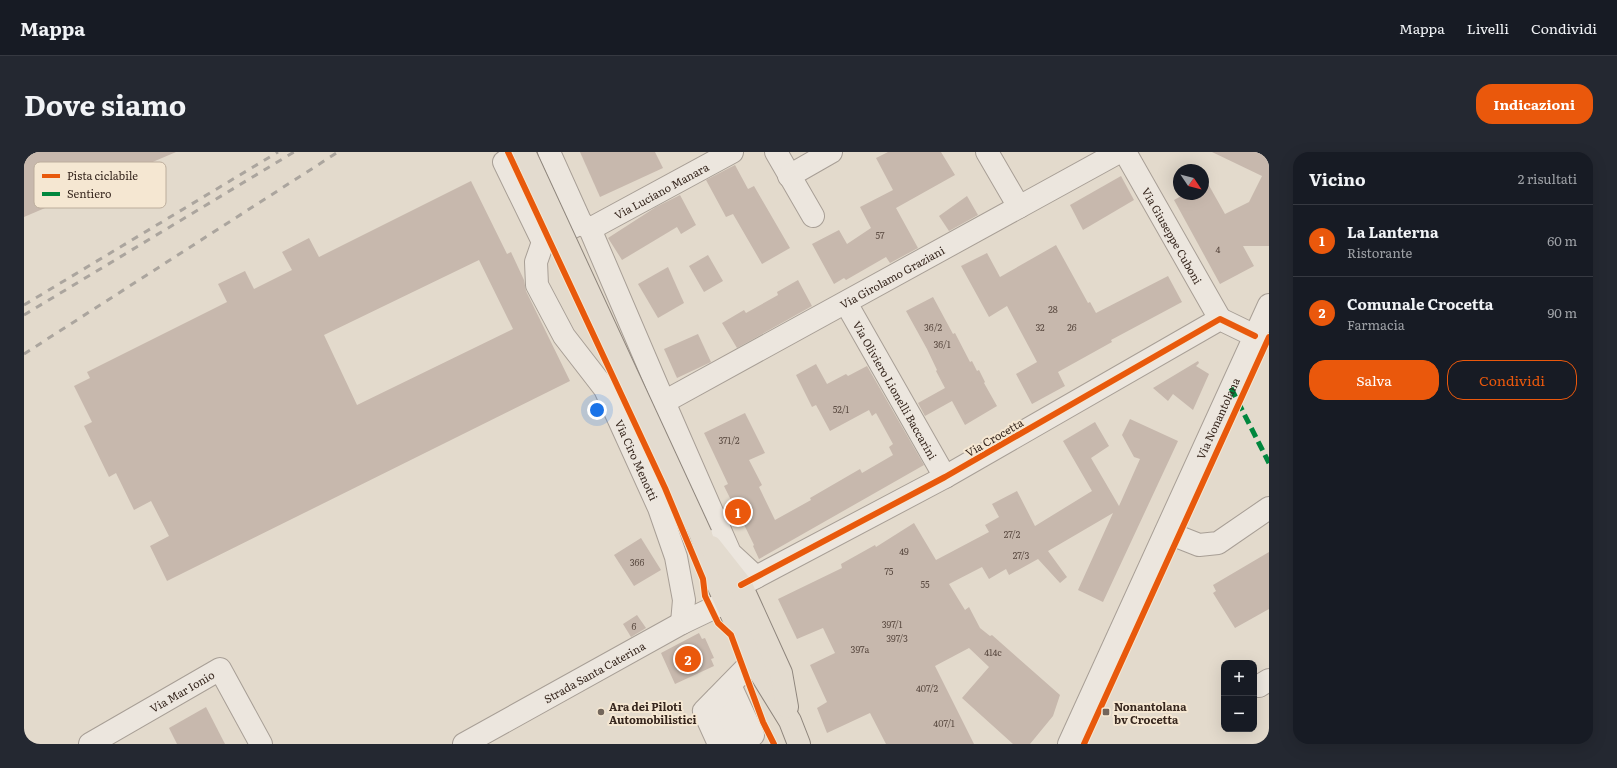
<!DOCTYPE html>
<html lang="it">
<meta charset="utf-8">
<style>
:root{--surface:#171b24;--page:#242831;--text:#f1f3f6;--muted:#9ea1a6;--line:#363941;--accent:#ea580c}
body{margin:0;font-family:Literata,serif;background:var(--page);color:var(--text)}
.controls{position:absolute;right:12px;bottom:12px;display:grid;overflow:hidden;border-radius:8px;box-shadow:0 4px 16px #0002}
.controls button{width:36px;height:36px;display:grid;place-items:center;padding:0;border:0;border-bottom:1px solid var(--line);background:var(--surface);color:var(--text);font:20px sans-serif}
.compass{position:absolute;left:1149px;top:12px;width:36px;height:36px;border-radius:50%;background:var(--surface);box-shadow:0 4px 16px #0002;rotate:125deg}
.you{position:absolute;left:573px;top:258px;width:14px;height:14px;margin:-10px;border:3px solid #fff;border-radius:50%;background:#1a73e8;box-shadow:0 0 0 6px #1a73e833}
.badge{display:grid;place-items:center;width:26px;height:26px;border-radius:50%;background:var(--accent);color:#fff;font-size:13px;font-weight:700}
.pin{position:absolute;translate:-50% -50%;border:2px solid #fff;box-shadow:0 1px 4px #0006}
.list{margin:0;padding:0;list-style:none}
h2{display:flex;justify-content:space-between;align-items:center;height:52px;margin:0;padding:0 16px;font-size:17px}
h2 small{font-size:13px;font-weight:400;color:var(--muted)}
.list li{display:grid;grid-template-columns:26px 1fr auto;gap:12px;align-items:center;box-sizing:border-box;height:72px;padding:0 16px;border-top:1px solid var(--line)}
.list b{display:block;font-size:15px;white-space:nowrap}
.list p{margin:0;font-size:13px;white-space:nowrap;color:var(--muted)}
.list em{font-size:13px;font-style:normal;color:var(--muted)}
.actions{display:flex;gap:8px;padding:12px 16px}
.actions a{flex:1;padding:9px 0;border:1px solid var(--accent);border-radius:16px;text-align:center;font-size:14px;color:var(--accent)}
.actions .main{background:var(--accent);color:#fff}
.map{position:relative;flex:none;width:1245px;height:592px;overflow:hidden;border-radius:16px}
header{display:flex;align-items:center;gap:24px;box-sizing:border-box;height:56px;padding:0 20px;background:var(--surface);border-bottom:1px solid var(--line)}
header strong{font-size:19px}
nav{display:flex;gap:22px;margin-inline-start:auto;font-size:14px}
.intro{display:flex;align-items:center;justify-content:space-between;box-sizing:border-box;height:96px;padding:0 24px}
h1{margin:0;font-size:28px}
.button{padding:10px 18px;border-radius:16px;background:var(--accent);color:#fff;font-size:14px;font-weight:700}
main{display:flex;gap:24px;padding:0 24px}
aside{flex:1;background:var(--surface);border-radius:16px;box-shadow:0 4px 16px #0002}
.map>svg:first-child{display:block}
.building{fill:#c7b8ad;fill-rule:evenodd}
.lines{fill:none;stroke-linecap:round;stroke-linejoin:round}
.minor-casing{stroke:#a89f96;stroke-width:24}
.major-casing{stroke:#8e857c;stroke-width:24}
.minor{stroke:#ece6de;stroke-width:22}
.major{stroke:#e3dbcf;stroke-width:22}
.rail{stroke:#aba59e;stroke-width:3;stroke-dasharray:7 7;stroke-linecap:butt}
.major-bridge-casing{stroke:#8e857c;stroke-width:24;stroke-linecap:butt}
.major-bridge{stroke:#e3dbcf;stroke-width:22}
.quiet{stroke:#00873e;stroke-width:5;stroke-dasharray:10 5;stroke-linecap:butt}
.cycleway-casing{stroke:#f5e7d2;stroke-width:8}
.cycleway{stroke:#e8590c;stroke-width:6}
.poi-dot{fill:#73665b;stroke:#f5e7d2;stroke-width:1.5}
.labels{text-anchor:middle;dominant-baseline:central;stroke-width:4;stroke-linejoin:round;paint-order:stroke}
.number-label{font-size:9px;fill:#5b4b42}
.street-label{font-size:11px;fill:#37271e;stroke:#f5e7d2}
.poi-label{font-size:11px;font-weight:bold;fill:#37271e;stroke:#f5e7d2;text-anchor:start}
.key{fill:#f5e7d2;stroke:#bcad9c;stroke-width:1}
.key-label{font-size:11px;fill:#37271e}
</style>
<header>
<strong>Mappa</strong>
<nav><a>Mappa</a><a>Livelli</a><a>Condividi</a></nav>
</header>
<div class="intro"><h1>Dove siamo</h1><a class="button">Indicazioni</a></div>
<main>
<div class="map">
<svg width="1245" height="592" viewBox="0 0 1245 592">
<rect width="100%" height="100%" fill="#e3dacc"/>
<g class="building">
<path d="M 0,0 L 152,0 L 0,65 Z"/>
<path d="M 556,0 L 631,0 L 639,16 L 576,45 Z"/>
<path d="M 864,0 L 917,0 L 931,23 L 872,56 L 894,96 L 866,111 L 862,105 L 822,128 L 820,126 L 810,132 L 788,92 L 815,78 L 823,92 L 847,76 L 836,55 L 869,38 L 852,6 Z"/>
<path d="M 1188,0 L 1245,0 L 1245,94 L 1219,94 L 1230,114 L 1196,132 L 1150,48 L 1161,42 L 1179,42 L 1179,32 L 1183,30 L 1201,62 L 1225,50 L 1238,24 Z"/>
<path d="M 711,13 L 724,37 L 730,34 L 766,96 L 738,112 L 709,62 L 702,65 L 682,28 Z"/>
<path d="M 1097,24 L 1110,48 L 1059,78 L 1046,53 Z"/>
<path d="M 447,29 L 483,102 L 487,100 L 500,128 L 502,139 L 546,229 L 143,429 L 126,394 L 145,384 L 127,349 L 110,358 L 92,321 L 85,325 L 60,274 L 68,270 L 50,234 L 66,226 L 63,220 L 203,150 L 194,132 L 221,119 L 230,137 L 268,118 L 258,100 L 285,86 L 295,105 ZM 455,108 L 489,177 L 333,253 L 300,183 Z"/>
<path d="M 656,43 L 672,73 L 657,82 L 653,75 L 598,108 L 584,86 L 632,55 Z"/>
<path d="M 943,44 L 954,63 L 925,79 L 915,64 Z"/>
<path d="M 1032,93 L 1064,151 L 1066,150 L 1072,161 L 1144,124 L 1158,150 L 1087,188 L 1088,190 L 1034,220 L 1041,234 L 1008,252 L 992,222 L 1013,210 L 983,154 L 965,165 L 937,114 L 963,101 L 976,125 Z"/>
<path d="M 684,103 L 699,129 L 680,140 L 665,114 Z"/>
<path d="M 644,115 L 660,151 L 634,166 L 614,132 Z"/>
<path d="M 774,128 L 788,154 L 713,196 L 698,171 L 720,158 L 722,161 L 754,143 L 753,140 Z"/>
<path d="M 909,145 L 929,182 L 931,181 L 946,210 L 948,209 L 953,219 L 955,218 L 961,230 L 960,231 L 973,254 L 941,273 L 928,249 L 901,264 L 894,251 L 921,236 L 912,219 L 913,218 L 903,197 L 882,159 Z"/>
<path d="M 674,182 L 687,210 L 653,226 L 640,197 Z"/>
<path d="M 1174,209 L 1175,211 L 1172,214 L 1185,222 L 1169,258 L 1149,242 L 1144,249 L 1129,236 Z"/>
<path d="M 792,212 L 803,232 L 822,222 L 824,224 L 843,214 L 900,313 L 735,407 L 729,394 L 730,393 L 708,348 L 707,348 L 700,334 L 704,332 L 680,281 L 721,261 L 741,301 L 725,308 L 738,333 L 735,335 L 751,368 L 787,348 L 786,346 L 836,317 L 838,321 L 869,303 L 865,295 L 869,292 L 852,261 L 848,264 L 845,258 L 806,279 L 792,253 L 788,255 L 772,223 Z"/>
<path d="M 1106,267 L 1154,289 L 1079,450 L 1054,438 L 1089,361 L 1024,399 L 1043,425 L 1036,431 L 1014,407 L 985,423 L 982,417 L 965,427 L 958,415 L 925,432 L 941,458 L 945,455 L 956,476 L 966,484 L 968,483 L 1036,543 L 1029,564 L 1006,592 L 989,592 L 938,546 L 965,515 L 945,496 L 911,514 L 950,592 L 862,592 L 846,561 L 803,581 L 793,556 L 803,550 L 786,513 L 811,501 L 799,476 L 773,487 L 754,447 L 818,416 L 817,412 L 851,393 L 852,395 L 890,371 L 912,408 L 965,380 L 961,373 L 975,365 L 968,352 L 993,339 L 1011,374 L 1068,339 L 1039,289 L 1071,270 L 1085,294 L 1067,306 L 1095,354 L 1116,307 L 1110,305 L 1098,283 Z"/>
<path d="M 617,386 L 637,418 L 610,434 L 590,403 Z"/>
<path d="M 1245,400 L 1245,457 L 1211,476 L 1189,441 L 1192,439 L 1189,433 Z"/>
<path d="M 613,463 L 622,476 L 607,485 L 599,472 Z"/>
<path d="M 675,481 L 678,487 L 681,486 L 690,506 L 687,507 L 690,514 L 651,532 L 637,501 Z"/>
<path d="M 182,555 L 201,592 L 153,592 L 145,576 Z"/>
</g>
<g class="lines">
<g class="minor-casing">
<g id="minor">
<path d="M 498,0 L 480,10 L 519,90"/>
<path d="M 525,0 L 557,71"/>
<path d="M 752,0 L 789,64"/>
<path d="M 963,0 L 995,55"/>
<path id="s1" d="M 1101,0 L 1196,167"/>
<path d="M 765,24 L 807,0"/>
<path id="s2" d="M 557,71 L 519,90 L 512,110 L 513,133 L 540,184 L 581,237 L 635,356 L 652,405 L 660,448 L 658,471"/>
<path d="M 557,71 L 566,77 L 640,250 L 706,401 L 732,425"/>
<path id="s3" d="M 566,77 L 708,0"/>
<path id="s4" d="M 822,151 L 921,325"/>
<path id="s5" d="M 640,250 L 1095,0"/>
<path d="M 1142,380 L 1175,393 L 1194,391 L 1245,356"/>
<path d="M 717,433 L 921,325 L 1196,167 L 1231,184"/>
<path d="M 706,533 L 729,583"/>
<path d="M 1235,534 L 1245,528"/>
<path d="M 693,546 L 714,590"/>
<path id="s6" d="M 66,592 L 196,517 L 237,592"/>
<path id="s7" d="M 440,592 L 658,471 L 702,450"/>
<path d="M 695,592 L 680,559 L 729,509"/>
<path id="s8" d="M 1045,592 L 1245,153"/>
</g>
</g>
<g class="major-casing">
<g id="major">
<path d="M 677,383 L 694,433 L 729,509 L 766,569 L 775,592"/>
<path d="M 687,395 L 717,433 L 757,521 L 763,555"/>
</g>
</g>
<use href="#minor" class="minor"/>
<use href="#major" class="major"/>
<g class="rail">
<path d="M 0,153 L 254,0"/>
<path d="M 0,163 L 270,0"/>
<path d="M 0,202 L 314,0"/>
</g>
<g class="major-bridge-casing">
<path id="major-bridge" d="M 500,0 L 677,383"/>
</g>
<use href="#major-bridge" class="major-bridge"/>
<path class="quiet" d="M 1207,236 L 1245,311"/>
<g class="cycleway-casing">
<g id="cycleway">
<path d="M 484,0 L 641,336 L 679,427 L 681,444 L 694,471 L 707,483 L 739,570 L 750,592"/>
<path d="M 717,433 L 921,325 L 1196,167 L 1231,184"/>
<path d="M 1060,592 L 1245,185"/>
</g>
</g>
<use href="#cycleway" class="cycleway"/>
</g>
<g class="poi-dot">
<circle cx="577" cy="560" r="4"/>
<rect x="1078" y="556" width="8" height="8" rx="2"/>
</g>
<g class="labels">
<g class="number-label">
<text x="856" y="83">57</text>
<text x="1194" y="97">4</text>
<text x="1029" y="157">28</text>
<text x="909" y="175">36/2</text>
<text x="1016" y="175">32</text>
<text x="1048" y="175">26</text>
<text x="918" y="192">36/1</text>
<text x="817" y="257">52/1</text>
<text x="705" y="288">371/2</text>
<text x="988" y="382">27/2</text>
<text x="880" y="399">49</text>
<text x="997" y="403">27/3</text>
<text x="613" y="410">366</text>
<text x="865" y="419">75</text>
<text x="901" y="432">55</text>
<text x="868" y="472">397/1</text>
<text x="610" y="474">6</text>
<text x="873" y="486">397/3</text>
<text x="836" y="497">397a</text>
<text x="969" y="500">414c</text>
<text x="903" y="536">407/2</text>
<text x="920" y="571">407/1</text>
</g>
<g class="street-label">
<text stroke="none"><textPath href="#s3" startOffset="81">Via Luciano Manara</textPath></text>
<text stroke="none"><textPath href="#s1" startOffset="96">Via Giuseppe Cuboni</textPath></text>
<text stroke="none"><textPath href="#s5" startOffset="260">Via Girolamo Graziani</textPath></text>
<text stroke="none"><textPath href="#s4" startOffset="100">Via Oliviero Lionelli Baccarini</textPath></text>
<text stroke="none"><textPath href="#s8" startOffset="358">Via Nonantolana</textPath></text>
<text transform="translate(970 285) rotate(-30)">Via Crocetta</text>
<text stroke="none"><textPath href="#s2" startOffset="289">Via Ciro Menotti</textPath></text>
<text stroke="none"><textPath href="#s7" startOffset="149">Strada Santa Caterina</textPath></text>
<text stroke="none"><textPath href="#s6" startOffset="106">Via Mar Ionio</textPath></text>
</g>
<g class="poi-label">
<text x="585" y="554">Ara dei Piloti<tspan x="585" dy="13">Automobilistici</tspan></text>
<text x="1090" y="554">Nonantolana<tspan x="1090" dy="13">bv Crocetta</tspan></text>
</g>
</g>
<rect x="10" y="10" width="132" height="46" rx="6" class="key"/>
<rect x="18" y="22" width="18" height="4" fill="#e8590c"/>
<rect x="18" y="40" width="18" height="4" fill="#00873e"/>
<g class="key-label">
<text x="43" y="28">Pista ciclabile</text>
<text x="43" y="46">Sentiero</text>
</g>
</svg>
<div class="controls">
<button>+</button>
<button>−</button>
</div>
<svg class="compass" viewBox="-18 -18 36 36"><path d="M0-13l5 13h-10z" fill="#e53935"/><path d="M0 13l5-13h-10z" fill="#9ea1a6"/></svg>
<div class="you"></div>
<div class="pin badge" style="left:714px;top:360px">1</div>
<div class="pin badge" style="left:664px;top:507px">2</div>
</div>
<aside>
<h2>Vicino<small>2 risultati</small></h2>
<ul class="list">
<li><span class="badge">1</span><div><b>La Lanterna</b><p>Ristorante</p></div><em>60 m</em></li>
<li><span class="badge">2</span><div><b>Comunale Crocetta</b><p>Farmacia</p></div><em>90 m</em></li>
</ul>
<div class="actions"><a class="main">Salva</a><a>Condividi</a></div>
</aside>
</main>
